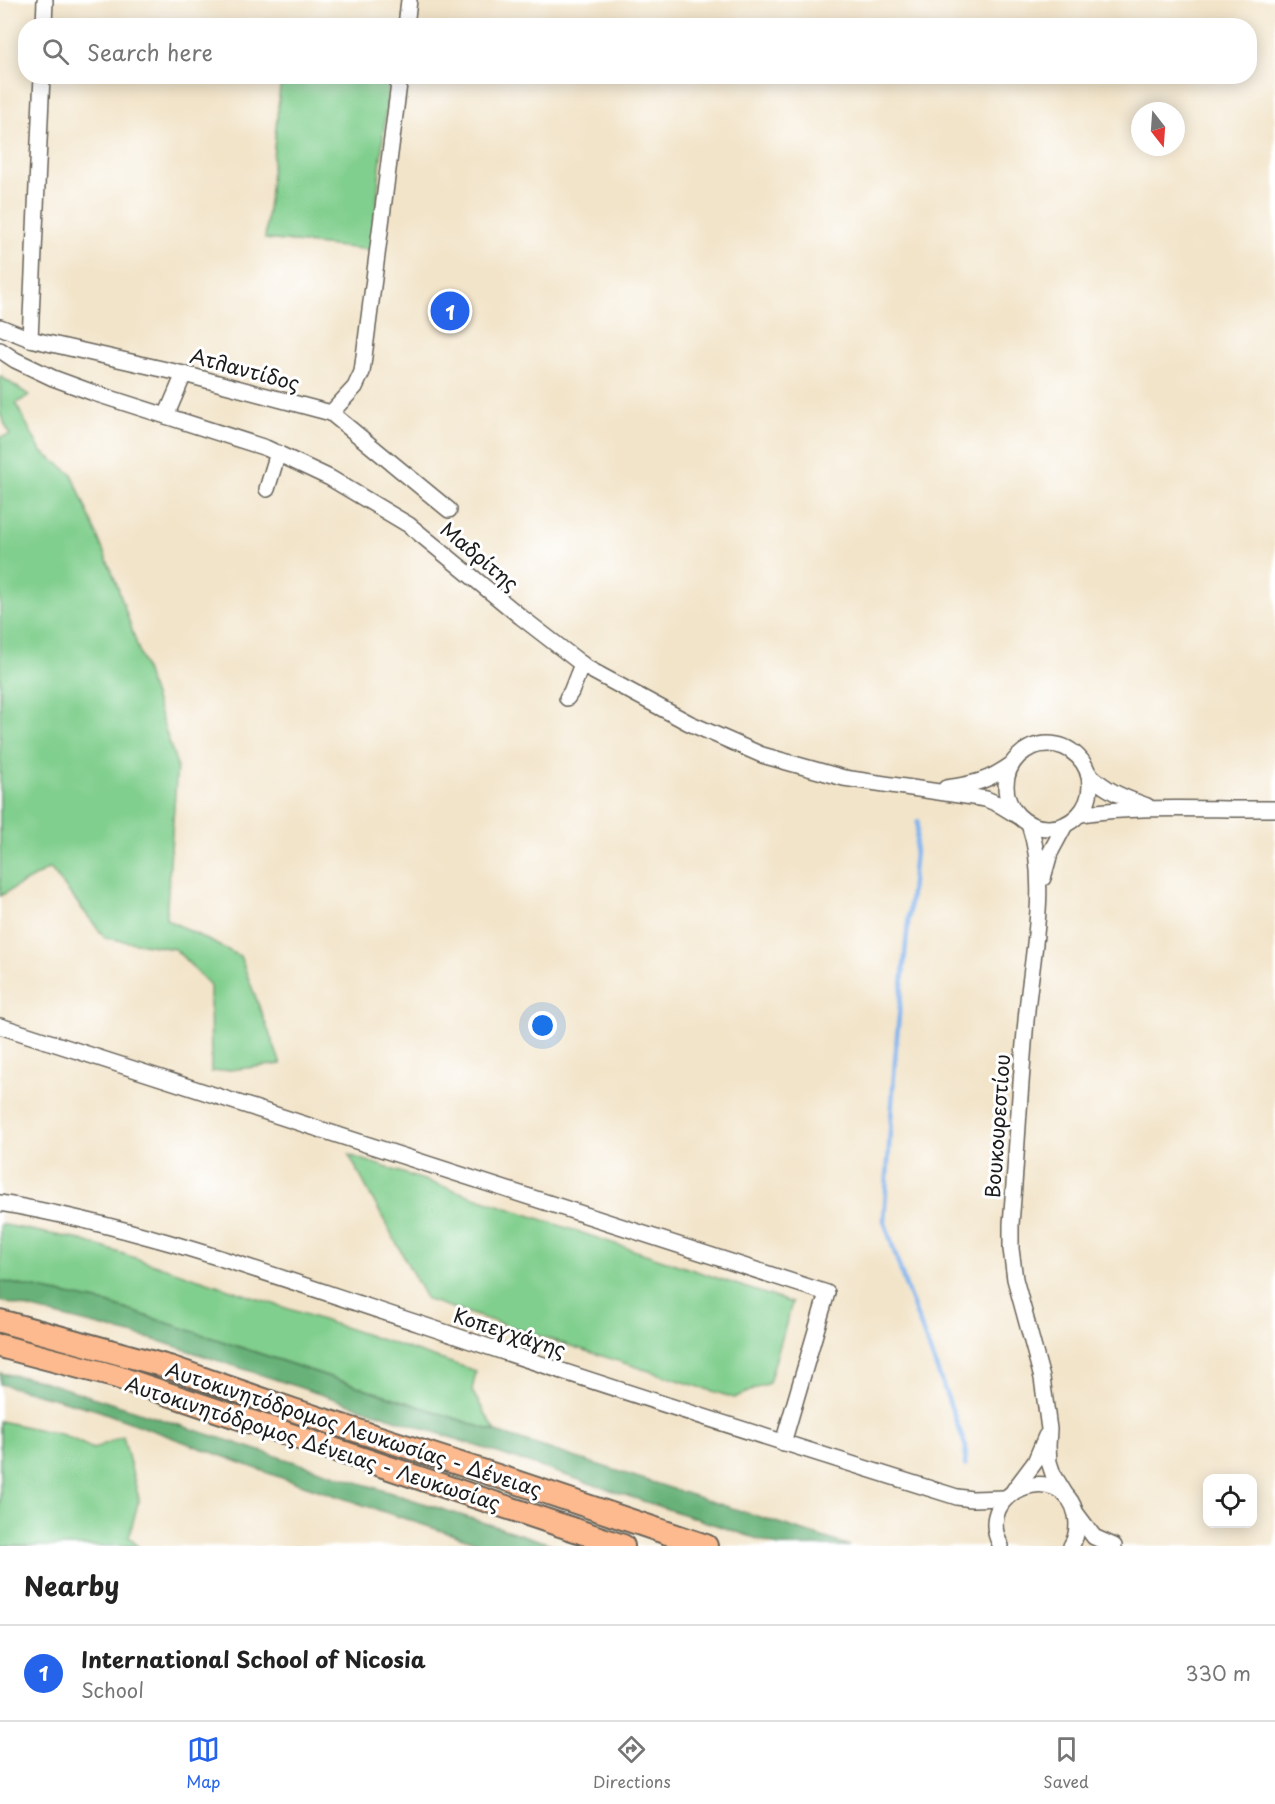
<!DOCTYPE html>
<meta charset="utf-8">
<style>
:root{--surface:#fff;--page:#f6f6f6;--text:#222;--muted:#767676;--line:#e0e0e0;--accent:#2563eb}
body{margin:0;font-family:"Playpen Sans",sans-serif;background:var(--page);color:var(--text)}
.controls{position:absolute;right:18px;bottom:18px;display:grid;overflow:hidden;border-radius:12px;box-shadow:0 3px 15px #0003}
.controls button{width:54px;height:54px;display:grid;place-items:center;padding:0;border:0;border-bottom:2px solid var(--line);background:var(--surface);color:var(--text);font:30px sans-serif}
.compass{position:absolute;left:1131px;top:102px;width:54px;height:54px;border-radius:50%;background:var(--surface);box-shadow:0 3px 15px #0003;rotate:163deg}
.you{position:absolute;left:543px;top:1026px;width:21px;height:21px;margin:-15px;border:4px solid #fff;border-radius:50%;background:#1a73e8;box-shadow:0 0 0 9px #1a73e833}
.badge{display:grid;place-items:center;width:39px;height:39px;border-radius:50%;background:var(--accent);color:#fff;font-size:20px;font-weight:700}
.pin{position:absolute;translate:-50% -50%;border:3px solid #fff;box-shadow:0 2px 6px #0006}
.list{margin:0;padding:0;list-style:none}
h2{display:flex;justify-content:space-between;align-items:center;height:78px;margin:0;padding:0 24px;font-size:26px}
h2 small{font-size:20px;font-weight:400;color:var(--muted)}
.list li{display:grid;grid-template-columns:39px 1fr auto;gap:18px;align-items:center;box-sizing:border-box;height:96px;padding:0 24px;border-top:2px solid var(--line)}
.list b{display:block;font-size:22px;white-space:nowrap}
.list p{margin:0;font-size:20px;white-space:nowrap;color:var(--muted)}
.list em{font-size:20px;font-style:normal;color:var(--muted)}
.icon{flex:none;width:33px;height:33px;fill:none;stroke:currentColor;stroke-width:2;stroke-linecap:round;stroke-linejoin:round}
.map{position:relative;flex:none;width:1275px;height:1546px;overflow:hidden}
.search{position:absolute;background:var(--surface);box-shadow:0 3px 15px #0003;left:18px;right:18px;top:18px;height:66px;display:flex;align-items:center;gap:15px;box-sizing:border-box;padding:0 21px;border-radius:24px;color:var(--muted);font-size:22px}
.sheet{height:174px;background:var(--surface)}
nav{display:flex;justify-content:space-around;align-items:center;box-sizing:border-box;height:84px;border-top:2px solid var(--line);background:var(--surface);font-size:16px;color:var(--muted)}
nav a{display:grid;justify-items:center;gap:3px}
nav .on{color:var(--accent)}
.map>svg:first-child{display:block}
.green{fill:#81cf8e;stroke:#4e7655;stroke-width:1.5}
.forest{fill:#68b279;stroke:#42674a;stroke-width:1.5}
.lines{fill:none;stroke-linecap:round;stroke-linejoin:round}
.stream{stroke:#7fb2ec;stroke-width:4.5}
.minor-casing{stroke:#676259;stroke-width:18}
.highway-casing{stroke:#676259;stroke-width:26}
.minor{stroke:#fff;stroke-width:15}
.highway{stroke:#fcba8e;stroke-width:22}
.labels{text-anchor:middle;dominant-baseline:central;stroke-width:6;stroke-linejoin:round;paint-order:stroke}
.street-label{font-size:20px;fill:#1c1c1c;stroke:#fff}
</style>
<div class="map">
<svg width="1275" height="1546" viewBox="0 0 1275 1546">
<rect width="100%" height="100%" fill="#fff"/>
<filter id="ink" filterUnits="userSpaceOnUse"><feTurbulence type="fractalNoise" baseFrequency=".0167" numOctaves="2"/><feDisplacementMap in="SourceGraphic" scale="12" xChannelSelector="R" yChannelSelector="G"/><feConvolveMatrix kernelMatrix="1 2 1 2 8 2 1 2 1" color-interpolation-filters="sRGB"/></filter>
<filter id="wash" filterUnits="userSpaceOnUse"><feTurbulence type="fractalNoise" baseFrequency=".008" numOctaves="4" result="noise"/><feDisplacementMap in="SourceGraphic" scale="24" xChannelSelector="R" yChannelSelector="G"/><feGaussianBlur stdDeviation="1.35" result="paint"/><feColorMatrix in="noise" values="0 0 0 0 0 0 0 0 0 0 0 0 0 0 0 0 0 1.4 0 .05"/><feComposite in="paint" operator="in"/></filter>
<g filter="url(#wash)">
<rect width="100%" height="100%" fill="#f2e4c9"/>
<g class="green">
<path d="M 281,77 L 389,77 L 372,250 L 265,239 Z"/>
<path d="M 0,376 L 29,395 L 16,404 L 41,451 L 72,474 L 116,582 L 177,765 L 166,919 L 240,956 L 281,1064 L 211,1072 L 210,985 L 175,949 L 105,938 L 50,868 L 0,896 L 0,437 L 10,435 L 0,414 Z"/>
<path d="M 349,1155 L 792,1303 L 769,1383 L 734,1398 L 427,1300 Z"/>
<path d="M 0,1224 L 81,1240 L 476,1371 L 472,1391 L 496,1432 L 107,1303 L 0,1281 Z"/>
<path d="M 0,1421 L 64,1435 L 93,1449 L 123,1436 L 139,1499 L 129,1537 L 138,1546 L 0,1546 Z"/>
</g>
<g class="forest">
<path d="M 0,1281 L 107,1303 L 481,1427 L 850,1546 L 779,1546 L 159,1341 L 0,1301 Z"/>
<path d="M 0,1373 L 36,1379 L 557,1546 L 487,1546 L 279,1477 L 97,1410 L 0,1384 Z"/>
</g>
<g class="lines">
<path class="stream" d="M 918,821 L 896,1046 L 884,1220 L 905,1284 L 966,1447 L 965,1465"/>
</g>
</g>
<g filter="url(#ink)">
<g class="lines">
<g class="minor-casing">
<g id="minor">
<path d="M 44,26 L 45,0"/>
<path d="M 406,26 L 409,0"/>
<path d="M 0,327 L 30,339 L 184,374 L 331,413 L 449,510"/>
<path d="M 30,339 L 42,76"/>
<path d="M 0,350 L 15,360 L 53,378 L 94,393 L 266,448 L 330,478 L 409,525 L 521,617 L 587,668 L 689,723 L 762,755 L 844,778 L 986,799 L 1000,805 L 1018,816"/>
<path d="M 331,413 L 355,387 L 362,372 L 400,76"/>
<path d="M 166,416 L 184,374"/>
<path d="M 267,489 L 278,453"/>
<path d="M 567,698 L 571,692 L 582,664"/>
<circle cx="1048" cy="786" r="42"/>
<path d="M 1089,774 C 1108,792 1123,797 1147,806"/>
<path d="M 946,788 C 975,784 988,781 1012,764"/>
<path d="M 1081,814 C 1145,805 1210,810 1275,809"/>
<path d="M 1029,824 C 1049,881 1033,950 1027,1010 C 1020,1081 1017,1152 1011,1224 L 1011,1249 L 1015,1279 L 1042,1378 L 1049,1429 L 1048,1446 L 1049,1462 L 1053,1474 L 1067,1497"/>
<path d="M 1043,878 L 1050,853 L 1065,825"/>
<path d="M 0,1026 L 827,1293 L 783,1443"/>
<path d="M 0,1203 C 144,1227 282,1279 420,1324 C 599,1384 777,1441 957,1497 L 972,1499 L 1005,1498"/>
<path d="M 1014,1490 L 1035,1462 L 1046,1436"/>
<path d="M 1076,1513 L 1094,1537 L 1114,1546"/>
<path d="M 1001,1546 C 971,1489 1064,1458 1076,1515 C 1078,1526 1077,1537 1071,1546"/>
</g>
</g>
<g class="highway-casing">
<g id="highway">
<path d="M 0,1321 L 169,1367 L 293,1410 L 507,1479 L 706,1546"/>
<path d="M 0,1346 L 114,1376 L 623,1546"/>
</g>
</g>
<use href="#minor" class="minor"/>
<use href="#highway" class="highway"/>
</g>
</g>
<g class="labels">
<g class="street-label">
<text transform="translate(245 369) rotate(15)">Ατλαντίδος</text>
<text transform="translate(480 556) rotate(40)">Μαδρίτης</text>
<text transform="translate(997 1126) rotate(-86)">Βουκουρεστίου</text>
<text transform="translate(510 1332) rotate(18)">Κοπεγχάγης</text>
<text transform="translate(354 1429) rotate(18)">Αυτοκινητόδρομος Λευκωσίας - Δένειας</text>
<text transform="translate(313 1443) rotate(18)">Αυτοκινητόδρομος Δένειας - Λευκωσίας</text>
</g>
</g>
</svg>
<div class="controls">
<button><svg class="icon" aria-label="locate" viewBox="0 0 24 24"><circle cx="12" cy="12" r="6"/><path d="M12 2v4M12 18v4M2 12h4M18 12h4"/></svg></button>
</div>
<svg class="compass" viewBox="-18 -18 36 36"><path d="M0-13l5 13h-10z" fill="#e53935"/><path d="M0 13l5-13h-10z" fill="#767676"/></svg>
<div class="you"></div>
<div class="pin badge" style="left:450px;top:311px">1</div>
<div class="search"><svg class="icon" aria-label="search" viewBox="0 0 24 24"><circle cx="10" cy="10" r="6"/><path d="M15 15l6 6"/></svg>Search here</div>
</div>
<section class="sheet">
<h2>Nearby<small></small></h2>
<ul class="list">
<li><span class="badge">1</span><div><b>International School of Nicosia</b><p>School</p></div><em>330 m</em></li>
</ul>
</section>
<nav>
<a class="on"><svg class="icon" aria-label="map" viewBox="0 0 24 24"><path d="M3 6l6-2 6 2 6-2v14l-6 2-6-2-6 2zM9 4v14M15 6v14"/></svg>Map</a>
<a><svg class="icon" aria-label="directions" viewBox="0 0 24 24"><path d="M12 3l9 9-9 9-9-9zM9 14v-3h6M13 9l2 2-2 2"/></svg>Directions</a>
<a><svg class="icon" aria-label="saved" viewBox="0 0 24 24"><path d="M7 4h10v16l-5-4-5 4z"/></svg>Saved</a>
</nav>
